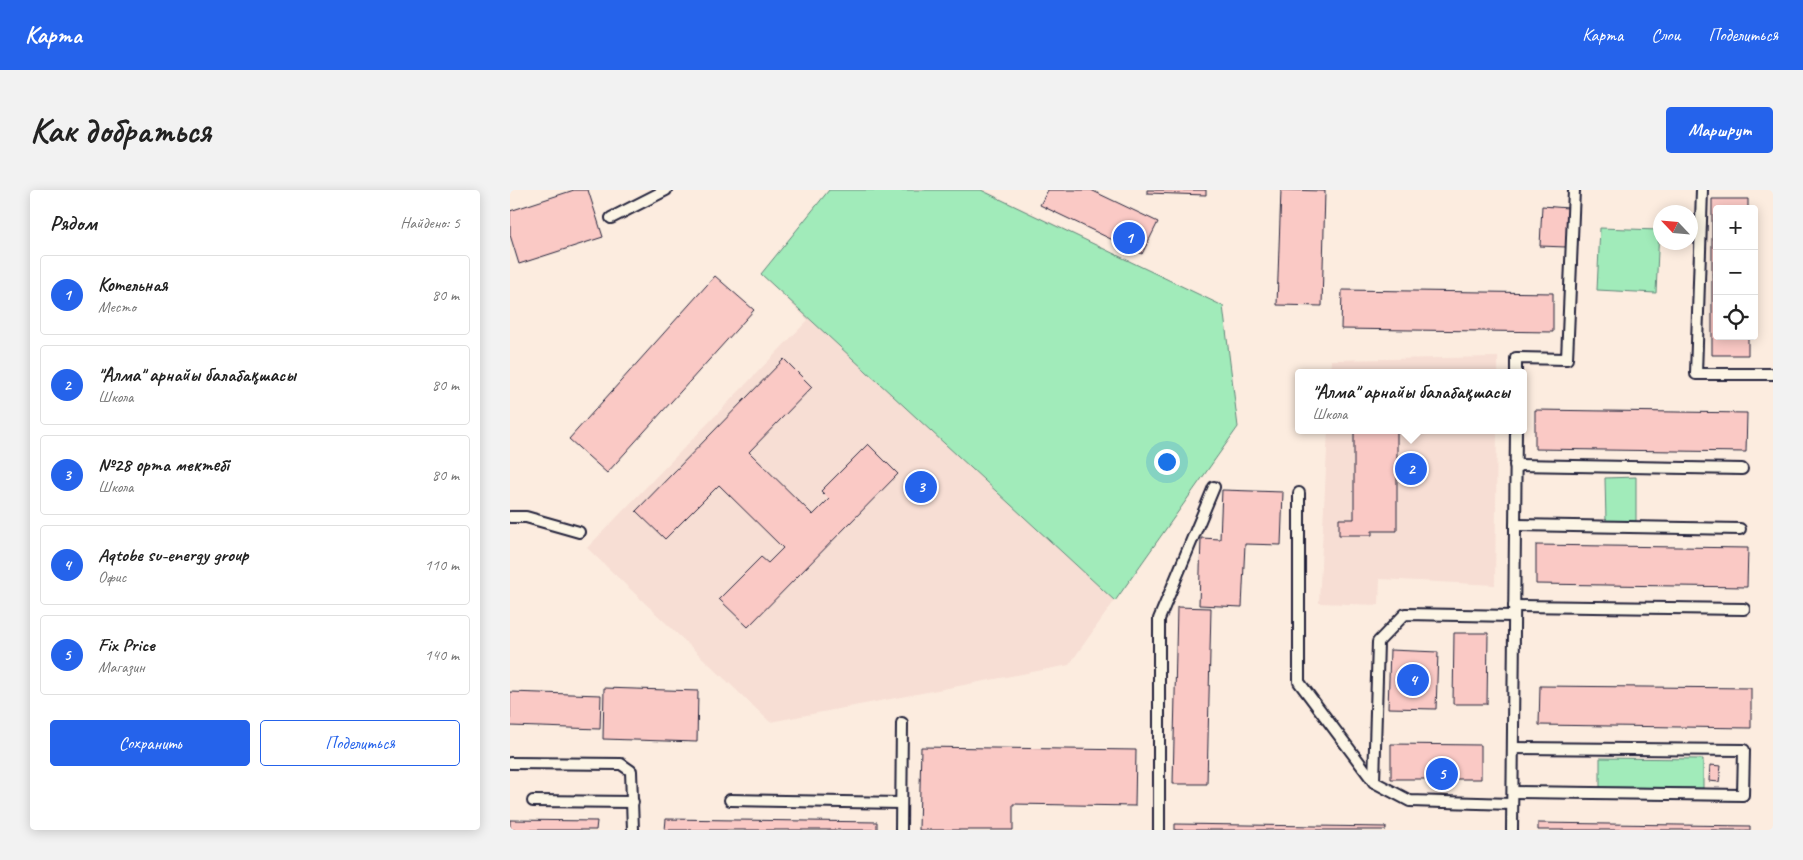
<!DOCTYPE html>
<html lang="ru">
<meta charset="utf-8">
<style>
:root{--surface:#fff;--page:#f2f2f2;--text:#222;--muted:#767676;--line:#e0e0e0;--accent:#2563eb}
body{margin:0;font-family:Caveat,sans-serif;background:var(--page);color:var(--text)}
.controls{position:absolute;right:15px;top:15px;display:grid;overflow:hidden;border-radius:5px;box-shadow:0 2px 12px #0003}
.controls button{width:45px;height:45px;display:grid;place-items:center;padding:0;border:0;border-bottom:1px solid var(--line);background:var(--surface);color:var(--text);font:25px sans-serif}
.compass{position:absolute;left:1143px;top:15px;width:45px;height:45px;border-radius:50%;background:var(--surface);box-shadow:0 2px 12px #0003;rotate:296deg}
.you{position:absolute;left:656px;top:271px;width:18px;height:18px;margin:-12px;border:4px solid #fff;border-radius:50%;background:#1a73e8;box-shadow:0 0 0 8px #1a73e833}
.badge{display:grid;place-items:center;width:32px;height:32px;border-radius:50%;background:var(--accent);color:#fff;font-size:16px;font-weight:700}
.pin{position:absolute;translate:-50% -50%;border:2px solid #fff;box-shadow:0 1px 5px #0006}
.popup{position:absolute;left:785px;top:179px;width:232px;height:65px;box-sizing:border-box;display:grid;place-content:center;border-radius:5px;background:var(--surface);filter:drop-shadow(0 1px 4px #0005);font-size:16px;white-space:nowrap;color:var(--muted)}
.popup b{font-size:19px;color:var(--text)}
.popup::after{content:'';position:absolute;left:50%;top:100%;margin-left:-10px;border:10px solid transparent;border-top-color:var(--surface)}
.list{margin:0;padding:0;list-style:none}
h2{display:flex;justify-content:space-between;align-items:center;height:65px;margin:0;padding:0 20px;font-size:21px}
h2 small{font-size:16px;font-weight:400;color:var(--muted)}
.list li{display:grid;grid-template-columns:32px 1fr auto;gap:15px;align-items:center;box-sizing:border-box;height:80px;margin:0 10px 10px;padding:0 10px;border:1px solid var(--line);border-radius:5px}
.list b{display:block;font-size:19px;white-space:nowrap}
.list p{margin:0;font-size:16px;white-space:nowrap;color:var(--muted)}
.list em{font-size:16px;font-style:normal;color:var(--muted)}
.actions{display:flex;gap:10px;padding:15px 20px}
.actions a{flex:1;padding:11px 0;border:1px solid var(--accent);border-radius:5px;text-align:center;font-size:18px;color:var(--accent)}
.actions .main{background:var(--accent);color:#fff}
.icon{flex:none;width:28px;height:28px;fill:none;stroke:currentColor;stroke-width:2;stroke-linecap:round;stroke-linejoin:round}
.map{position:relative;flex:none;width:1263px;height:640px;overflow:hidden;border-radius:5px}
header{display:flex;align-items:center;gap:30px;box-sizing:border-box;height:70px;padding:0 25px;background:var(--accent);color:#fff}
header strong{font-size:24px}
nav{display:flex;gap:28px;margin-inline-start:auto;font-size:18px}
.intro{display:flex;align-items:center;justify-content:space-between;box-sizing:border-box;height:120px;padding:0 30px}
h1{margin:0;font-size:35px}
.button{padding:12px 22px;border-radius:5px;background:var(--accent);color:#fff;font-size:18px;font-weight:700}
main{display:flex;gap:30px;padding:0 30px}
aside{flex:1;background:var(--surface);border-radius:5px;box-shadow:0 2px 12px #0003}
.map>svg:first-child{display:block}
.built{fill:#f7ded4}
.green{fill:#a1ebba;stroke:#62867a}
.building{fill:#fac9c5;stroke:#22223b}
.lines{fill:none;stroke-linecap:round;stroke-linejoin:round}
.lane-casing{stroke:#22223b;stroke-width:14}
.lane{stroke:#fcf5e5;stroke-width:10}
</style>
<header>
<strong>Карта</strong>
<nav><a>Карта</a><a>Слои</a><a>Поделиться</a></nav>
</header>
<div class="intro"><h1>Как добраться</h1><a class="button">Маршрут</a></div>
<main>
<aside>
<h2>Рядом<small>Найдено: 5</small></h2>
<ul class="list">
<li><span class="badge">1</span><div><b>Котельная</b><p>Место</p></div><em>80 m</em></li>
<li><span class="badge">2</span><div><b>&quot;Алма&quot; арнайы балабақшасы</b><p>Школа</p></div><em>80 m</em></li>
<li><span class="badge">3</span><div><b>№28 орта мектебі</b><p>Школа</p></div><em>80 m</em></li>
<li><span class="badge">4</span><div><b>Aqtobe su-energy group</b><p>Офис</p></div><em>110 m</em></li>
<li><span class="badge">5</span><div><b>Fix Price</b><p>Магазин</p></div><em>140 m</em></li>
</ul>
<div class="actions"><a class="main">Сохранить</a><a>Поделиться</a></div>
</aside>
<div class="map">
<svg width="1263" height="640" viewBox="0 0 1263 640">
<rect width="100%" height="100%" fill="#fcecdf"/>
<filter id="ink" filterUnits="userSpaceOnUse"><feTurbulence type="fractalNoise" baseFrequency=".02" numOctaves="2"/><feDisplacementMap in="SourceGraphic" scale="10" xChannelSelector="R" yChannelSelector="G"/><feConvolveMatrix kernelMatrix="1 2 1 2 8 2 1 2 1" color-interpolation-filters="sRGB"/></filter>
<g filter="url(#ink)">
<g class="built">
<path d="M 319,0 L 474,0 L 713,116 L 728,237 L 559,475 L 260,532 L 77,358 L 298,130 L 251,84 Z"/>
<path d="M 988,167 L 988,183 L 820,183 L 821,170 Z"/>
<path d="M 818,240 L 987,240 L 985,395 L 870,389 L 869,415 L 809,413 Z"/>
</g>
<g class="green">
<path d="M 319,0 L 471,0 L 713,116 L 728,237 L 605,411 L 251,84 Z"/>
<path d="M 1090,38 L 1149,40 L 1146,103 L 1087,100 Z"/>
<path d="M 1126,287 L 1126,331 L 1096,331 L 1095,288 Z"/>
<path d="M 1090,568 L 1193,569 L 1193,598 L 1090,597 Z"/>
</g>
<g class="building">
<path d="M 64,0 L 78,0 L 93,47 L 9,74 L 0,45 L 0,21 Z"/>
<path d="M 538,0 L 581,0 L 648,32 L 632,64 L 530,15 Z"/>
<path d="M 637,0 L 696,0 L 696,5 L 637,3 Z"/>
<path d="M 771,0 L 815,1 L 812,116 L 767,115 Z"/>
<path d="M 1202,9 L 1238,9 L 1238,19 L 1207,19 L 1207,146 L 1238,146 L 1238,165 L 1202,165 Z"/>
<path d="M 1032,16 L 1058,18 L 1056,57 L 1030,56 Z"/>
<path d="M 205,86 L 244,120 L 97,283 L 59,249 Z"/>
<path d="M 832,100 L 1043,103 L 1043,142 L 831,139 Z"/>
<path d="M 274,169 L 302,197 L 239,262 L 303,325 L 319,309 L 311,301 L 358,254 L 388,284 L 238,437 L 209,409 L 251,367 L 258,373 L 273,358 L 209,295 L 155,349 L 126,321 Z"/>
<path d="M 1025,220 L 1237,223 L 1236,262 L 1025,259 Z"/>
<path d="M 844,240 L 887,240 L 887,341 L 862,341 L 862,345 L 829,345 L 829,329 L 844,329 Z"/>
<path d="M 712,300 L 773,302 L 771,355 L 735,354 L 732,417 L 689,415 L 691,348 L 710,349 Z"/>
<path d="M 1026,355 L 1238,358 L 1237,397 L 1026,394 Z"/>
<path d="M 667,417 L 701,418 L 697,594 L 663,594 Z"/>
<path d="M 944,443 L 978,443 L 977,514 L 943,514 Z"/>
<path d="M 880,460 L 928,462 L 926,519 L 878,518 Z"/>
<path d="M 1030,496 L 1241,498 L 1241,538 L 1029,535 Z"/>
<path d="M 94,498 L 188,501 L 187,552 L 93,549 Z"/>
<path d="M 0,502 L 91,505 L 90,539 L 0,536 Z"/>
<path d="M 881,554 L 971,555 L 971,589 L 881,589 Z"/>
<path d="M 411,557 L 626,560 L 625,616 L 503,614 L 503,640 L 409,640 Z"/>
<path d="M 1200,575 L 1211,576 L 1209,592 L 1199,591 Z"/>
<path d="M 156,629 L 367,632 L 367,640 L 155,640 Z"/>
<path d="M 0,630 L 87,631 L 86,640 L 0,640 Z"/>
<path d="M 1028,633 L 1240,636 L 1240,640 L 1028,640 Z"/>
<path d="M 665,634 L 876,637 L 876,640 L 665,640 Z"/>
</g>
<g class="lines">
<g class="lane-casing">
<g id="lane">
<path d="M 1192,0 L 1186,184 L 1263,184"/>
<path d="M 101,28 L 156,0"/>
<path d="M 1006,183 L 1006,168 L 1057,169 L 1064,0"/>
<path d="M 1005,275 L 1232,279"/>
<path d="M 789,303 L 789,492 L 864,592"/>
<path d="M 0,327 L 16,327 L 69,342"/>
<path d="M 1005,335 L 1230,339"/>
<path d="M 1004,416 L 1234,419"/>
<path d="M 0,573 L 111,574 L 121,581 L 123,640"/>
<path d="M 1003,602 L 1233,605 L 1234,560 L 1003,558"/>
<path d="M 220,610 L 391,613"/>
<path d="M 23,611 L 123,612"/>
<path d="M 1002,614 L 900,611 L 864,592 L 868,452 L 895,424 L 1004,426"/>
<path d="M 391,640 L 392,533"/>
<path d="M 649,640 L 649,429 L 704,297"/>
<path d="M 1002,640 L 1006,240"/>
</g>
</g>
<use href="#lane" class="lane"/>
</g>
</g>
</svg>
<div class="controls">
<button>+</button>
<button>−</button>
<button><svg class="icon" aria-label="locate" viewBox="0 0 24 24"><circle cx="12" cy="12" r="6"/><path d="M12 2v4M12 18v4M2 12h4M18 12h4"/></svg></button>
</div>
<svg class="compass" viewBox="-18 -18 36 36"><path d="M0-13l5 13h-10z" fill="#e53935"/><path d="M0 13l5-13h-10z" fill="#767676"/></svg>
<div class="you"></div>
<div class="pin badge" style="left:619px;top:48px">1</div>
<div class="pin badge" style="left:901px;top:279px">2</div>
<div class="popup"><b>&quot;Алма&quot; арнайы балабақшасы</b>Школа</div>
<div class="pin badge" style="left:411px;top:297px">3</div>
<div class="pin badge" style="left:903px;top:490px">4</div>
<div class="pin badge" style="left:932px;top:584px">5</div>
</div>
</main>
